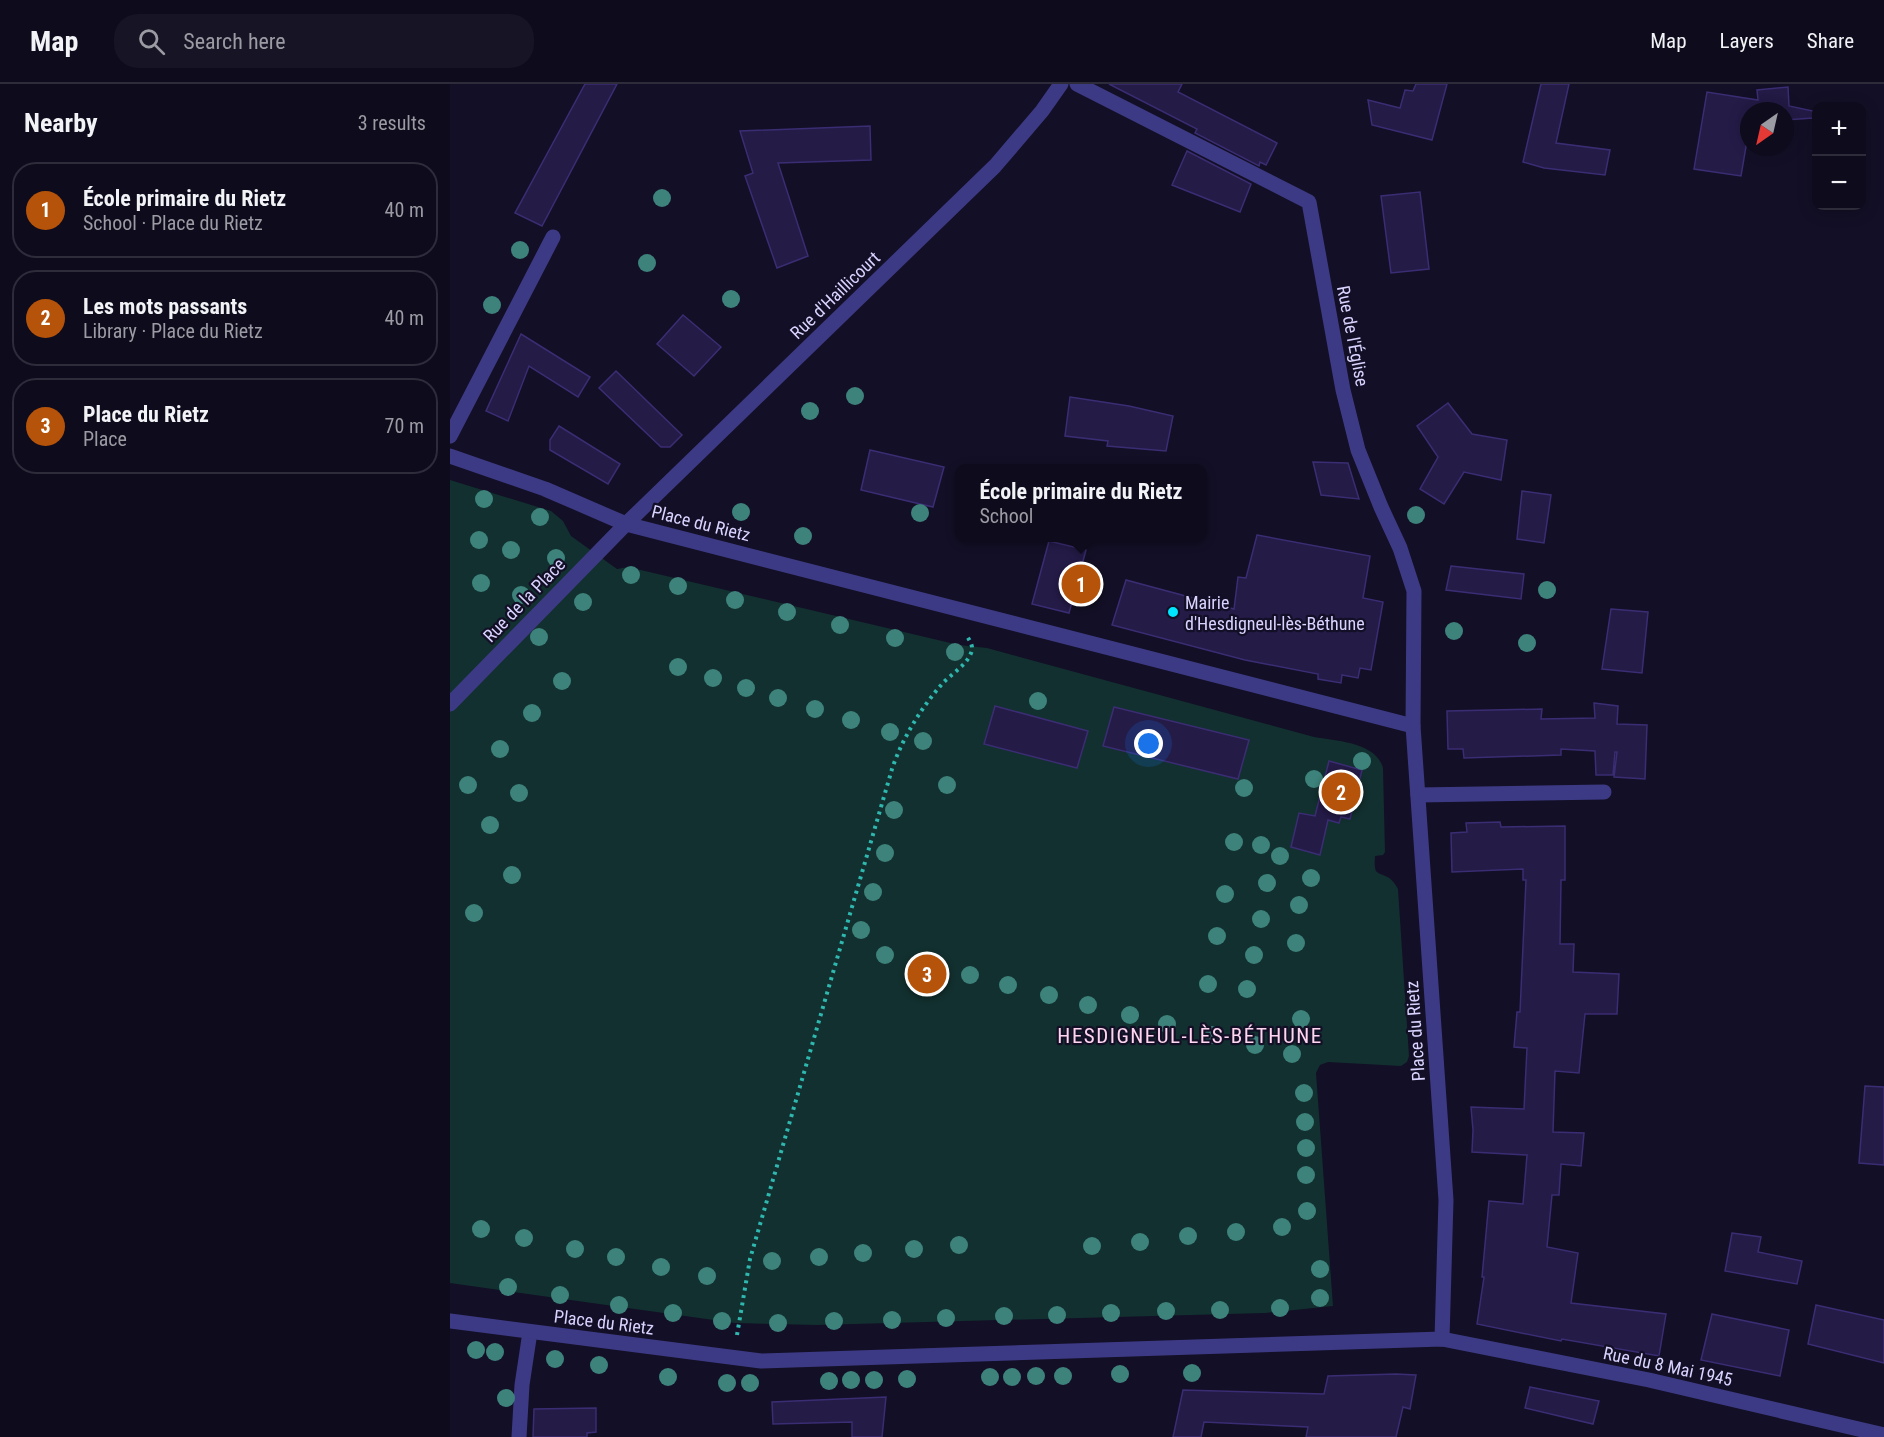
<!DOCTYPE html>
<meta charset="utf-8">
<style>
:root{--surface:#0e0b1c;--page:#171425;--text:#f1f3f6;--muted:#9b9ba3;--line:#2e2b3b;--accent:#b45309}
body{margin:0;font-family:"Roboto Condensed",sans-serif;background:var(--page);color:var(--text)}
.controls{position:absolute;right:18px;top:18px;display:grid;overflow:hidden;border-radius:12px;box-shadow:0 3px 15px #0003}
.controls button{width:54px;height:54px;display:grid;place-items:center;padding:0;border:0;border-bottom:2px solid var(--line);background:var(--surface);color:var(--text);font:30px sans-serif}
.compass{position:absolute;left:1290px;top:18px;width:54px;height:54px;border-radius:50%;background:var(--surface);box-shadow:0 3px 15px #0003;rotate:214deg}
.you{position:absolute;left:699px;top:660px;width:21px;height:21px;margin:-15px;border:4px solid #fff;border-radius:50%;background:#1a73e8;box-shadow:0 0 0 9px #1a73e833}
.badge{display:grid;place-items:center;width:39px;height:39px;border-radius:50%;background:var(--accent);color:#fff;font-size:20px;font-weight:700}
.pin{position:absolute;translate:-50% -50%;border:3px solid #fff;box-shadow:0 2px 6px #0006}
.popup{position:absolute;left:505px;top:380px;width:252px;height:78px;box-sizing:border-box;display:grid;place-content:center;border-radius:12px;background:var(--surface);filter:drop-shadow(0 2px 4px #0005);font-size:20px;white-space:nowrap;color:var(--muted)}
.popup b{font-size:22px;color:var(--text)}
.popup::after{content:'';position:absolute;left:50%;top:100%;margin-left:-12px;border:12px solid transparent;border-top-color:var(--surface)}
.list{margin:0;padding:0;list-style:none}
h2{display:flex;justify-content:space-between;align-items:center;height:78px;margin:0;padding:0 24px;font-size:26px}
h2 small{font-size:20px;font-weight:400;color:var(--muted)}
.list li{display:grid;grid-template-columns:39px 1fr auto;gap:18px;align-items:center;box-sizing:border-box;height:96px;margin:0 12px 12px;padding:0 12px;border:2px solid var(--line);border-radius:24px}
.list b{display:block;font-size:22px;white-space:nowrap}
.list p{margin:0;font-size:20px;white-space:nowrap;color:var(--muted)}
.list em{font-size:20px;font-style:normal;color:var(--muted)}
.icon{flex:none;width:33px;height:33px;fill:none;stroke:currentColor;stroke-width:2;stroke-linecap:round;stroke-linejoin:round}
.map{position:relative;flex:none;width:1434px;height:1353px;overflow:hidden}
header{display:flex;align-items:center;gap:36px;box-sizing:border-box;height:84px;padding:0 30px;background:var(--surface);border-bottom:2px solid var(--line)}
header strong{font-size:28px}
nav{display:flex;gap:33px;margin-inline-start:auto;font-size:21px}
.search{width:420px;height:54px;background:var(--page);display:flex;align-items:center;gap:15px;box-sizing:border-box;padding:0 21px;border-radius:24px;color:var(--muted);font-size:22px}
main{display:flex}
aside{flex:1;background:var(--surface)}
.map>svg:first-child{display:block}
.green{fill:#12302f}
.building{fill:#241b47;stroke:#3b2d73;stroke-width:1.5}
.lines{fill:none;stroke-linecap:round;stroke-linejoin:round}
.path{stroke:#2fb8b0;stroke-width:4;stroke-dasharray:3 4.5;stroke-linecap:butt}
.service{stroke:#3d3a85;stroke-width:15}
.minor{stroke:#3d3a85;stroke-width:15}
.tertiary{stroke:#3d3a85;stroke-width:15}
.tree{fill:#3d827b}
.poi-dot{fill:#00e5ff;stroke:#130f26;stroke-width:2}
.labels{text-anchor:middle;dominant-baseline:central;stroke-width:4.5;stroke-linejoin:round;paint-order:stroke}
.street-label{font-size:18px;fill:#d9d4ff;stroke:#130f26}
.poi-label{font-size:18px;fill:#d9d4ff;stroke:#130f26;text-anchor:start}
.quarter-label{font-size:21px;letter-spacing:1.5px;fill:#ffd6f0;stroke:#130f26}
</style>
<header>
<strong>Map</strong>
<div class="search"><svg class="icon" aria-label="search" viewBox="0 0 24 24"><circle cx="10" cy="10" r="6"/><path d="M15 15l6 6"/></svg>Search here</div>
<nav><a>Map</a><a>Layers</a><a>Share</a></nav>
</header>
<main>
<aside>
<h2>Nearby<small>3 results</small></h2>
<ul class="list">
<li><span class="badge">1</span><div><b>École primaire du Rietz</b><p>School · Place du Rietz</p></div><em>40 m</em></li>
<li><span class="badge">2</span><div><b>Les mots passants</b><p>Library · Place du Rietz</p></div><em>40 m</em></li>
<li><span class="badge">3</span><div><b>Place du Rietz</b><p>Place</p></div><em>70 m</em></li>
</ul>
</aside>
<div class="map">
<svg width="1434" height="1353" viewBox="0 0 1434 1353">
<rect width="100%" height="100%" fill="#130f26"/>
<path class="green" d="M 0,396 L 101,427 L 113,437 L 121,452 L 167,485 L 178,483 L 509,561 L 537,564 L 864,653 C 886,657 926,658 933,684 L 935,768 L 933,771 L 925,772 C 925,776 924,783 926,787 C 931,793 940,789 948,805 L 959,972 L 957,978 L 951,982 L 878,978 L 870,981 L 866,989 L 883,1222 L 815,1229 L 367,1241 L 285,1239 L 0,1199 Z"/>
<g class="building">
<path d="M 135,0 L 167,0 L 92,142 L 65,129 Z"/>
<path d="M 659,0 L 732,0 L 728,8 L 827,59 L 816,81 L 810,78 L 809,82 L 745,49 L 747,45 Z"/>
<path d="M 966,0 L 997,0 L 982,56 L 922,41 L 918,16 L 950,24 L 955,6 L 963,7 Z"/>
<path d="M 1091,0 L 1119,0 L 1106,59 L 1160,66 L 1155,91 L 1094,84 L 1073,78 Z"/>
<path d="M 1338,3 L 1339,22 L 1363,27 L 1363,34 L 1335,36 L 1335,27 L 1299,27 L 1299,45 L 1291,92 L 1244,85 L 1257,8 L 1308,16 L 1307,6 Z"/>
<path d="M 420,42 L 421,76 L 328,79 L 358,172 L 327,184 L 295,92 L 303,89 L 290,47 Z"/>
<path d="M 737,67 L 801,100 L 790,128 L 722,101 Z"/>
<path d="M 970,108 L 979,185 L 941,189 L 931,112 Z"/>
<path d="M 233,231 L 271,263 L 244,292 L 207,260 Z"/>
<path d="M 71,250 L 140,293 L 128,313 L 79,282 L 58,337 L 36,327 Z"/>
<path d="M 166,287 L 232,351 L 220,363 L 211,363 L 149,304 Z"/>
<path d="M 620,313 L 679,322 L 723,332 L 716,367 L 657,362 L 658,357 L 615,352 Z"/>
<path d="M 998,319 L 1022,350 L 1057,356 L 1051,396 L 1014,388 L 994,420 L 970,405 L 988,373 L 967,342 Z"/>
<path d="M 109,342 L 170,380 L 158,400 L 100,366 L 100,356 Z"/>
<path d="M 420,366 L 494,383 L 483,423 L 411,406 Z"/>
<path d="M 863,378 L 898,379 L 909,415 L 871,411 Z"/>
<path d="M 1072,407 L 1101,411 L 1094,459 L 1067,455 Z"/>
<path d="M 807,451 L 920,472 L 913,514 L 933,518 L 921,586 L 910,584 L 908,594 L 892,591 L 891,599 L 868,595 L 868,590 L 795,576 L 662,541 L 676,496 L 784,525 L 788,493 L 796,494 Z"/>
<path d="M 599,457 L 636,466 L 619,529 L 582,520 Z"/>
<path d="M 1001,482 L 1074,490 L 1071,515 L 996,506 Z"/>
<path d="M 1161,525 L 1198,528 L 1192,589 L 1152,585 Z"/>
<path d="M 1144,619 L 1168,622 L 1167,640 L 1197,641 L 1195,695 L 1164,693 L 1167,668 L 1165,668 L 1163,691 L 1146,691 L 1145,667 L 1111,665 L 1111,671 L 1014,674 L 1013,665 L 998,665 L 997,627 L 1092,625 L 1091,635 L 1145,634 Z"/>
<path d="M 545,622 L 638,647 L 627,684 L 534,660 Z"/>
<path d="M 664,623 L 799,656 L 788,695 L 653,662 Z"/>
<path d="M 879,677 L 912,686 L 900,735 L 891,733 L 889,739 L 878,736 L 870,771 L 841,763 L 849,729 L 865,732 Z"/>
<path d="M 1050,738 L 1051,743 L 1115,742 L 1115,796 L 1111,796 L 1110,860 L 1124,860 L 1123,888 L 1169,890 L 1167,930 L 1135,930 L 1129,989 L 1105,987 L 1103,1048 L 1134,1049 L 1131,1082 L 1111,1080 L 1109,1111 L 1102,1111 L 1097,1163 L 1128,1169 L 1121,1219 L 1216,1230 L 1209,1272 L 1112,1255 L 1111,1257 L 1027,1240 L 1034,1193 L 1032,1193 L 1039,1117 L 1073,1120 L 1077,1071 L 1022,1068 L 1023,1046 L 1021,1023 L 1074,1025 L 1077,964 L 1064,963 L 1067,928 L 1070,928 L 1076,796 L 1073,796 L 1073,785 L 1002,788 L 1001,749 L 1017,748 L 1016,739 Z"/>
<path d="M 1415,1002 L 1434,1003 L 1434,1081 L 1409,1079 Z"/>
<path d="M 1282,1149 L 1311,1153 L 1308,1168 L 1352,1177 L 1347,1200 L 1275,1187 Z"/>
<path d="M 1366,1221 L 1434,1236 L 1434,1279 L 1358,1260 Z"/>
<path d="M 1262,1230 L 1339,1246 L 1330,1292 L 1251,1276 Z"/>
<path d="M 946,1290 L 966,1291 L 960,1325 L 953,1323 L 946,1353 L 856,1353 L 858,1343 L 754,1338 L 751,1353 L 723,1353 L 733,1306 L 874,1310 L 878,1292 Z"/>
<path d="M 1080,1303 L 1149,1317 L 1143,1340 L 1075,1324 Z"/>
<path d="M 436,1313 L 432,1353 L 402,1353 L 402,1338 L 323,1340 L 322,1318 Z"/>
<path d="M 146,1324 L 146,1348 L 137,1349 L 137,1353 L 83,1353 L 84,1325 Z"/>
</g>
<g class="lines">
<path class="path" d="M 287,1251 L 300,1175 L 442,685 C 452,655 471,624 492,600 C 501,590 516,582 521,569 C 524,563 520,557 517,552"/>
<g class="service">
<path d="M 0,352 L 103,153"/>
<path d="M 968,711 L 1154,708"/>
<path d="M 69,1353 L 72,1301 L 80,1248"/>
</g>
<g class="minor">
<path d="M 627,0 L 859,118 L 893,306 L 908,366 L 931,423 L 950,464 L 964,507 L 963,642"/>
<path d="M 0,372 L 95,405 L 176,440 L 963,642 L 996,1116 L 992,1255"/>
</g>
<g class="tertiary">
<path d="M 0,620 L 176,440 L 545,82 L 592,27 L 611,0"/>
<path d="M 0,1237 L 311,1277 L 992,1255 L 1199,1296 L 1434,1351"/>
</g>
</g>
<g class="tree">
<circle cx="212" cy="114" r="9"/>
<circle cx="70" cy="166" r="9"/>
<circle cx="197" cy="179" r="9"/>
<circle cx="281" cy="215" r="9"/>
<circle cx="42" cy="221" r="9"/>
<circle cx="405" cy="312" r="9"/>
<circle cx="360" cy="327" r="9"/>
<circle cx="34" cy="415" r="9"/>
<circle cx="291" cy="428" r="9"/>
<circle cx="470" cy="429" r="9"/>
<circle cx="966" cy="431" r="9"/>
<circle cx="90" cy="433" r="9"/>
<circle cx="353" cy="452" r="9"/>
<circle cx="29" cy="456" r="9"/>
<circle cx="61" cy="466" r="9"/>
<circle cx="106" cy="474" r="9"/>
<circle cx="181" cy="491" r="9"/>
<circle cx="31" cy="499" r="9"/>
<circle cx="228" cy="502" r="9"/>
<circle cx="1097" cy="506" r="9"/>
<circle cx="71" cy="511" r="9"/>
<circle cx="285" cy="516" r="9"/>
<circle cx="133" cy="518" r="9"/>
<circle cx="337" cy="528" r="9"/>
<circle cx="390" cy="541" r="9"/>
<circle cx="1004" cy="547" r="9"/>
<circle cx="89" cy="553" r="9"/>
<circle cx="445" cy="554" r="9"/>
<circle cx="1077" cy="559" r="9"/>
<circle cx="505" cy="568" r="9"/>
<circle cx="228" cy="583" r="9"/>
<circle cx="263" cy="594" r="9"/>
<circle cx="112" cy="597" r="9"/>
<circle cx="296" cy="604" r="9"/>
<circle cx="328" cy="614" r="9"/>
<circle cx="588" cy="617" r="9"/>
<circle cx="365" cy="625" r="9"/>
<circle cx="82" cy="629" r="9"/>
<circle cx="401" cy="636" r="9"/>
<circle cx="440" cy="648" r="9"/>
<circle cx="473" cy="657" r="9"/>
<circle cx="50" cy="665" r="9"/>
<circle cx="912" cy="677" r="9"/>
<circle cx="864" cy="695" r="9"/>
<circle cx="18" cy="701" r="9"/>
<circle cx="497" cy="701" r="9"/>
<circle cx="794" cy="704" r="9"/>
<circle cx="69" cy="709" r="9"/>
<circle cx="444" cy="726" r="9"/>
<circle cx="40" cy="741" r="9"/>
<circle cx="784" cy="758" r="9"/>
<circle cx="811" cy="761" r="9"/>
<circle cx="435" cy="769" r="9"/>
<circle cx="830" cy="772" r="9"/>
<circle cx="62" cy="791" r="9"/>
<circle cx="861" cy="794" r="9"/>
<circle cx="817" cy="799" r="9"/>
<circle cx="423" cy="808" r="9"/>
<circle cx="775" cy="810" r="9"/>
<circle cx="849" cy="821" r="9"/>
<circle cx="24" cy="829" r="9"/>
<circle cx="811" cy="835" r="9"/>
<circle cx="411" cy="846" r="9"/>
<circle cx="767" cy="852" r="9"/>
<circle cx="846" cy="859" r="9"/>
<circle cx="435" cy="871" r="9"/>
<circle cx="804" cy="871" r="9"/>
<circle cx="476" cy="881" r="9"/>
<circle cx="520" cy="891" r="9"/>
<circle cx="758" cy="900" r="9"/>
<circle cx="558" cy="901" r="9"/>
<circle cx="797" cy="905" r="9"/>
<circle cx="599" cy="911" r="9"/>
<circle cx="638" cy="921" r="9"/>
<circle cx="680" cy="931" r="9"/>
<circle cx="851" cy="935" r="9"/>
<circle cx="717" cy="940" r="9"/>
<circle cx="762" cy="951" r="9"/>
<circle cx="805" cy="961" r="9"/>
<circle cx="842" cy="970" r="9"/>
<circle cx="854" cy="1009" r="9"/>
<circle cx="855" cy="1038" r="9"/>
<circle cx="856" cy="1064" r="9"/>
<circle cx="856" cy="1091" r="9"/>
<circle cx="857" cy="1127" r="9"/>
<circle cx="832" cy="1143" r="9"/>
<circle cx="31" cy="1145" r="9"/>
<circle cx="786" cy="1148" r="9"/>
<circle cx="738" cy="1152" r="9"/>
<circle cx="74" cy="1154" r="9"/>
<circle cx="690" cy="1158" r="9"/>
<circle cx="509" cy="1161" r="9"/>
<circle cx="642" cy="1162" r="9"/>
<circle cx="125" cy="1165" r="9"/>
<circle cx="464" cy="1165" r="9"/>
<circle cx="413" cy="1169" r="9"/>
<circle cx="166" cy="1173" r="9"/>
<circle cx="369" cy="1173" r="9"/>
<circle cx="322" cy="1177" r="9"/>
<circle cx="211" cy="1183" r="9"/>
<circle cx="870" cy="1185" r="9"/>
<circle cx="257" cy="1192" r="9"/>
<circle cx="58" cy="1203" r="9"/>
<circle cx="110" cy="1211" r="9"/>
<circle cx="870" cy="1214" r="9"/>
<circle cx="169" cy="1221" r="9"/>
<circle cx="830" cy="1224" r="9"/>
<circle cx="770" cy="1226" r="9"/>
<circle cx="716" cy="1227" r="9"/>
<circle cx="223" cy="1229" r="9"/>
<circle cx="661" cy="1229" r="9"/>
<circle cx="607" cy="1231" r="9"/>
<circle cx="554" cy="1232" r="9"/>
<circle cx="496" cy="1234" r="9"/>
<circle cx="442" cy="1236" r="9"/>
<circle cx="272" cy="1237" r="9"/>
<circle cx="384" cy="1237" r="9"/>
<circle cx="328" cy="1239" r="9"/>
<circle cx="26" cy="1266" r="9"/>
<circle cx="45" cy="1268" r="9"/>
<circle cx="105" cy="1275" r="9"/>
<circle cx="149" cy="1281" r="9"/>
<circle cx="742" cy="1289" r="9"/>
<circle cx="670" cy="1290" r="9"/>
<circle cx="586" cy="1292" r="9"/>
<circle cx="613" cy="1292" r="9"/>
<circle cx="218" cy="1293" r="9"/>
<circle cx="540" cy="1293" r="9"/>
<circle cx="562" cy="1293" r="9"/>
<circle cx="457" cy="1295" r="9"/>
<circle cx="401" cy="1296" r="9"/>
<circle cx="424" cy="1296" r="9"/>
<circle cx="379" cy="1297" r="9"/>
<circle cx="277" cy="1299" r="9"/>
<circle cx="300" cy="1299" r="9"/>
<circle cx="56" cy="1314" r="9"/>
</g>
<circle class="poi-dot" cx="723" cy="528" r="6"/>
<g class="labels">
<g class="street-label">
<text transform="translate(385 211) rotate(-44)">Rue d'Haillicourt</text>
<text transform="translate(903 252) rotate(79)">Rue de l'Église</text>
<text transform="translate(251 439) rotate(14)">Place du Rietz</text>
<text transform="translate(74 516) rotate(-46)">Rue de la Place</text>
<text transform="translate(965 947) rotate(-94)">Place du Rietz</text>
<text transform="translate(154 1238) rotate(7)">Place du Rietz</text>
<text transform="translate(1218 1282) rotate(12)">Rue du 8 Mai 1945</text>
</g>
<g class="poi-label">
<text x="735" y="518">Mairie<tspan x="735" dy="21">d'Hesdigneul-lès-Béthune</tspan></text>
</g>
<g class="quarter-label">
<text x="740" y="952">HESDIGNEUL-LÈS-BÉTHUNE</text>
</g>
</g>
</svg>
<div class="controls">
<button>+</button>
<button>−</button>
</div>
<svg class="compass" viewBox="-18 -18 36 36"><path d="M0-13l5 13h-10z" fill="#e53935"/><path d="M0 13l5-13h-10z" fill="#9b9ba3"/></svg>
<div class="you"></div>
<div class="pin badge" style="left:631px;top:500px">1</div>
<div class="popup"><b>École primaire du Rietz</b>School</div>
<div class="pin badge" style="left:891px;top:708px">2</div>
<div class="pin badge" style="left:477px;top:890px">3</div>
</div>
</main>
